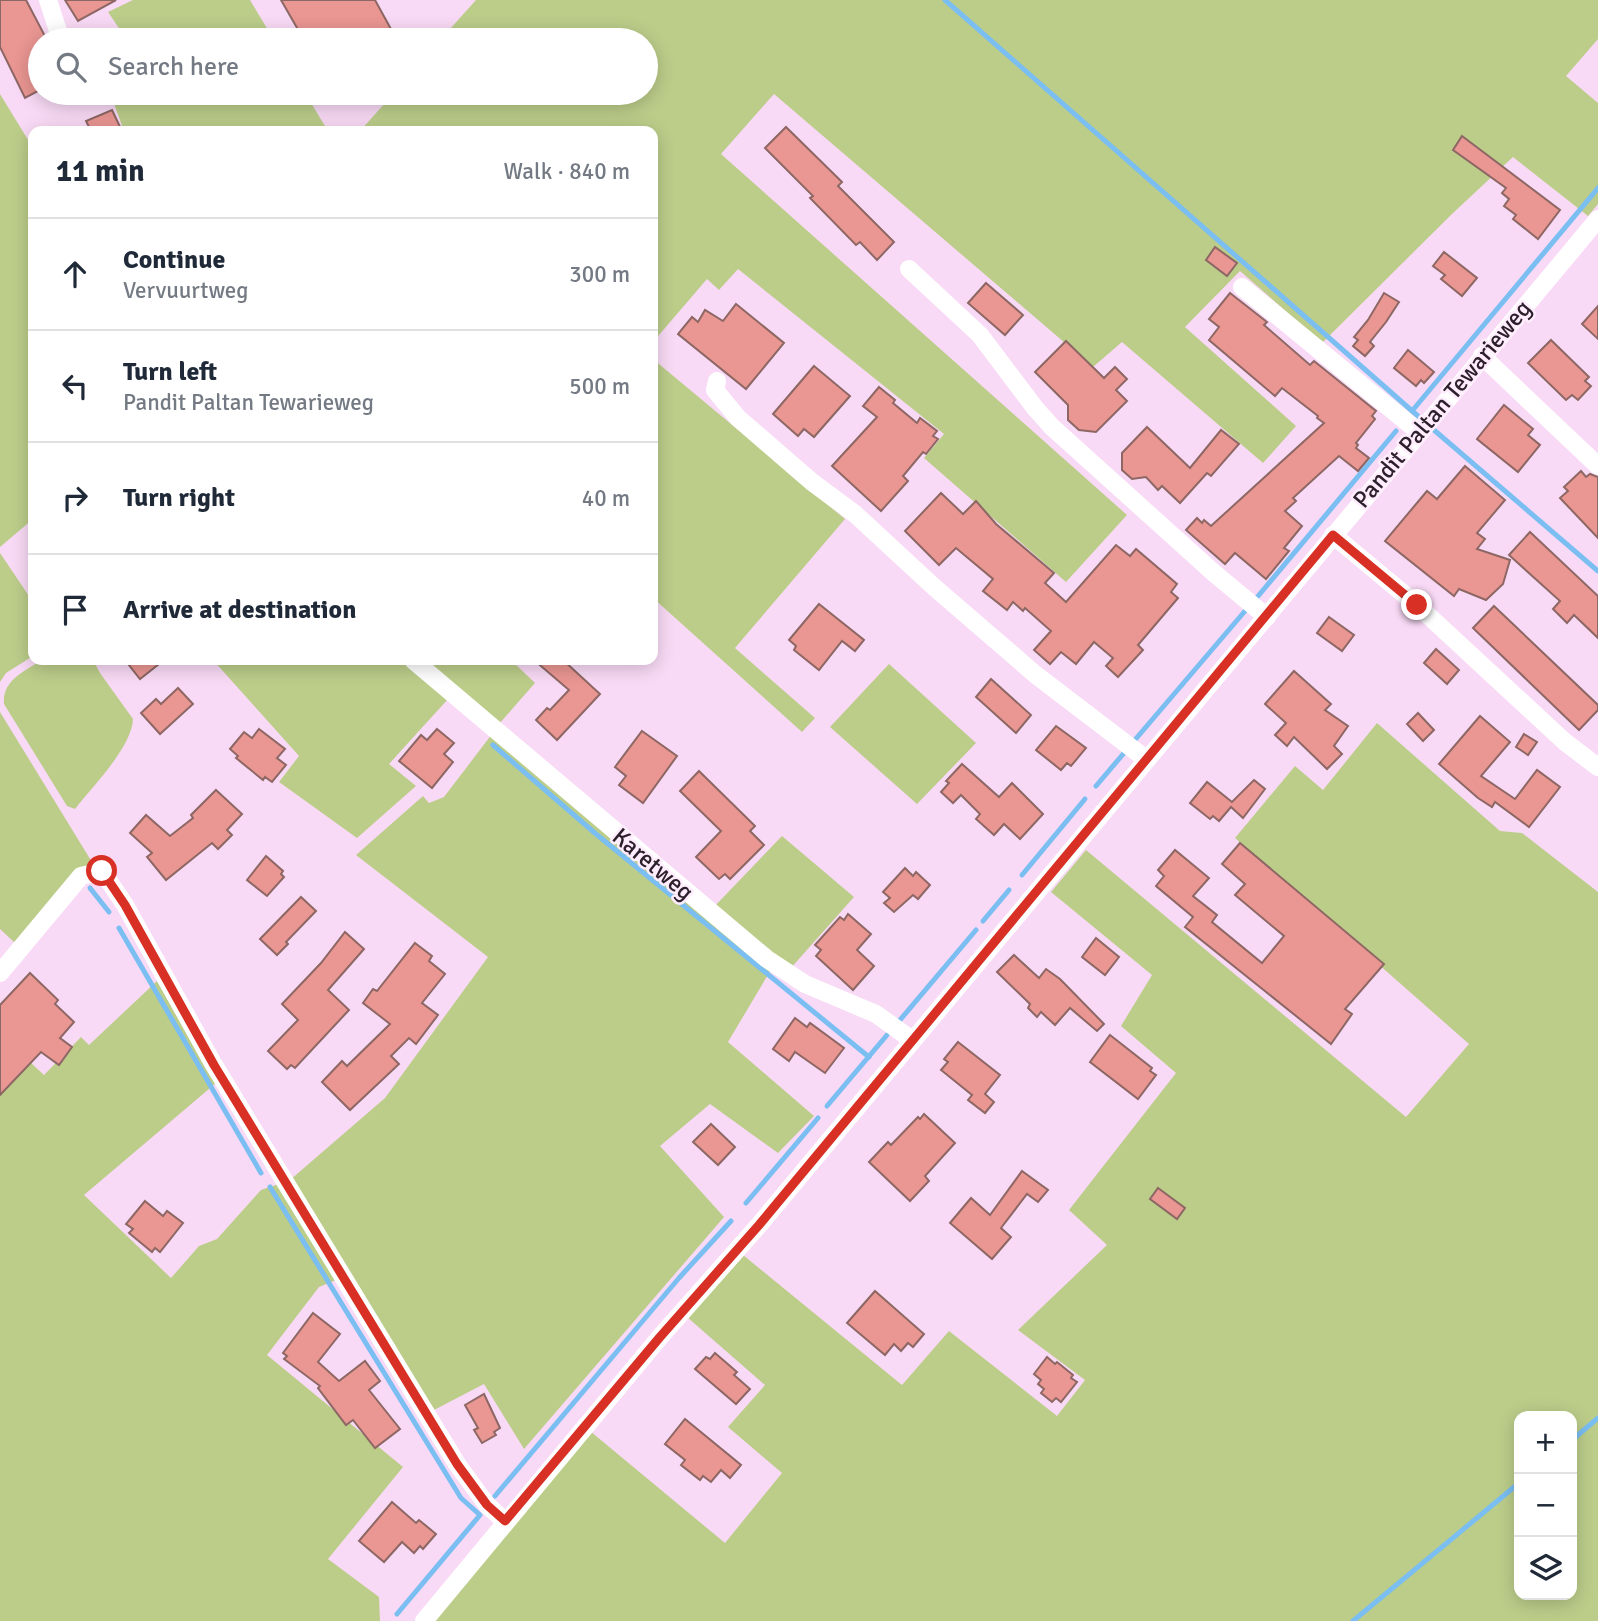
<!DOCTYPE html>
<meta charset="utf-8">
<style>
:root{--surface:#fff;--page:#f6f6f7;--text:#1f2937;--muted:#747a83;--line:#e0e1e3}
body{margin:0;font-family:Signika,sans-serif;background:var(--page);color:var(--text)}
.controls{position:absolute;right:21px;bottom:21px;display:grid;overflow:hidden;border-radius:14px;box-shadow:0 4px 18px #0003}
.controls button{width:63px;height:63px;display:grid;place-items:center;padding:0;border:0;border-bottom:2px solid var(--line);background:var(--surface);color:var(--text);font:35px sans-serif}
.stop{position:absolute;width:21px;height:21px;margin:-16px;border:5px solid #d93025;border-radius:50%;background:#fff}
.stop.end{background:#d93025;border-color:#fff;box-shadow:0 2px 7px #0008}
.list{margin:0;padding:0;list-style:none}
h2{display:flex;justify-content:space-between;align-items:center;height:91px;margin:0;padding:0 28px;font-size:30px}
h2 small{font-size:23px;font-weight:400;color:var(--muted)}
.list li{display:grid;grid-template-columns:46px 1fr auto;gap:21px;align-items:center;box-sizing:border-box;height:112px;padding:0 28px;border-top:2px solid var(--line)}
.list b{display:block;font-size:26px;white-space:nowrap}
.list p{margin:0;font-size:23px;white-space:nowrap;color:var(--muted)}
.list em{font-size:23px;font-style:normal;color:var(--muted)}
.icon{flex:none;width:38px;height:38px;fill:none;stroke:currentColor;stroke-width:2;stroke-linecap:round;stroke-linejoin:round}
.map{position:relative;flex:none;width:1598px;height:1621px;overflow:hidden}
.search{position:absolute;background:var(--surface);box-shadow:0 4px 18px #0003;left:28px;top:28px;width:630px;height:77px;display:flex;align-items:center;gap:18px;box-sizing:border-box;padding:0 24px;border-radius:38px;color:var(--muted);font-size:26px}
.panel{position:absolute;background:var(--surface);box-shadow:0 4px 18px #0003;left:28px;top:126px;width:630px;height:539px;border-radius:14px}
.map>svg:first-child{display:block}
.green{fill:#bccd8a;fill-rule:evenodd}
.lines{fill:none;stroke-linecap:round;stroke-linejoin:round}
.stream{stroke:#7abef2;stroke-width:5}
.building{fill:#ea9692;stroke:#8d6764;stroke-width:2}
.street{stroke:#fff;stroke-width:18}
.route{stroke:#d93025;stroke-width:9}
.labels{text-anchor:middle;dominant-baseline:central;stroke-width:5;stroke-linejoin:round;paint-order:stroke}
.street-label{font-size:24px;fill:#2c212b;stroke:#ffecfd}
</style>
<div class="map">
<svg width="1598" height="1621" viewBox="0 0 1598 1621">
<rect width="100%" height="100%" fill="#f9daf6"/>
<g class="green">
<path d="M 133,0 L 250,0 L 274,40 L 127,40 L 108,12 Z"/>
<path d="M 476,0 L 1598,0 L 1598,39 L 1566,76 L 1598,103 L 1598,204 L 1588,216 L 1513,157 L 1452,214 L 1322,343 L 1240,271 L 1185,327 L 1296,426 L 1263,463 L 1122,342 L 1093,367 L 774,94 L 721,154 L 1127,515 L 1066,582 L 924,458 L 944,434 L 738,269 L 719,290 L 707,279 L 653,342 L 653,131 L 360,131 L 394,93 L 646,93 L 646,40 L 440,40 Z"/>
<path d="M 115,93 L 305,93 L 328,131 L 124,131 L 112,98 Z"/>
<path d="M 0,94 L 33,148 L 33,519 L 0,547 Z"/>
<path d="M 653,359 L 845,519 L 735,648 L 815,718 L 802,732 L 653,598 Z"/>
<path d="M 0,553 L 33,602 L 33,656 L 6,673 L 0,682 Z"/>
<path d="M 42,660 L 93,660 L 100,673 L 133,719 C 132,747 92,787 75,809 L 67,806 L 4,704 C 2,680 25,671 42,660 Z"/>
<path d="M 213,660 L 403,660 L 449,698 L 389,764 L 416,786 L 357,838 L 279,782 L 299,756 Z"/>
<path d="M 420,660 L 511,660 L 535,683 L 498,725 Z"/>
<path d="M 889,664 L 976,743 L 917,804 L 830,727 Z"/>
<path d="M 0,712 L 95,867 L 15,943 L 0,929 Z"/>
<path d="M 1377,723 L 1500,831 L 1522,833 L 1598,892 L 1598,1621 L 432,1621 L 590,1431 L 725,1543 L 782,1473 L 728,1427 L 765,1385 L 687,1317 L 743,1255 L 902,1385 L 949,1331 L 1057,1416 L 1085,1380 L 1018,1330 L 1107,1245 L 1069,1210 L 1176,1073 L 1121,1026 L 1152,975 L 1051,892 L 1086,850 L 1406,1117 L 1469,1044 L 1235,838 L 1295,766 L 1323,790 ZM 1519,1416 L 1572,1416 L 1572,1595 L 1519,1595 Z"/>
<path d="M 492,734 L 772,968 L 728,1042 L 814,1116 L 778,1153 L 710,1104 L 660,1146 L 724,1217 L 524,1449 L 484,1384 L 432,1411 L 290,1180 L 385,1098 L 488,957 L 356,855 L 423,796 L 429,803 L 444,797 Z"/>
<path d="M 782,836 L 854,897 L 790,969 L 712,909 Z"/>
<path d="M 157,981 L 216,1083 L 84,1195 L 171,1278 L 199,1246 L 217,1239 L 261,1190 L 279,1184 L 336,1280 L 319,1287 L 267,1355 L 403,1467 L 328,1559 L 379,1597 L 380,1621 L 0,1621 L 0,1092 L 30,1062 L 44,1075 L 81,1037 L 89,1045 Z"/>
</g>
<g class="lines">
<g class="stream">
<path d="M 945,0 L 1419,417"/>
<path d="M 1412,411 L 1598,188"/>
<path d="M 1434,430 L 1598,571"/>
<path d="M 1254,601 L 1396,431"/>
<path d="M 1134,741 L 1245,611"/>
<path d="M 493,745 L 596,834 L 869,1057"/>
<path d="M 1096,786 L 1124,753"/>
<path d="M 1022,875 L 1085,799"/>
<path d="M 90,888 L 109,912"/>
<path d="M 983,921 L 1009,890"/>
<path d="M 119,928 L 261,1173"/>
<path d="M 900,1020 L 976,930"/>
<path d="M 827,1106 L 887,1035"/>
<path d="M 270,1187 L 461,1498 L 480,1515 L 397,1614"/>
<path d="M 746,1203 L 818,1118"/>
<path d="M 1572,1440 L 1598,1418"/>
<path d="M 495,1496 L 679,1278 L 731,1221"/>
<path d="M 1353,1621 L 1519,1483"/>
</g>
</g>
<g class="building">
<path d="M 0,0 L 26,0 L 47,40 L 40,40 L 40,90 L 25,98 L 0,47 Z"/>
<path d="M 65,0 L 116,0 L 78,21 Z"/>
<path d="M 281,0 L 375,0 L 397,40 L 304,40 Z"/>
<path d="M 112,110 L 122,131 L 91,131 L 86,121 Z"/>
<path d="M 786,127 L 842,182 L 838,186 L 894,242 L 877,260 L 860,242 L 856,245 L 810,198 L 813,196 L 765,148 Z"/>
<path d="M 1462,136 L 1560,210 L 1538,239 L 1513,219 L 1516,215 L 1504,206 L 1509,199 L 1502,193 L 1506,188 L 1453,150 Z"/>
<path d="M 1215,247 L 1237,263 L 1227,276 L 1206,260 Z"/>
<path d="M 1444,252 L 1477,278 L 1462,296 L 1441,279 L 1445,275 L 1433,266 Z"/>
<path d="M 986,283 L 1023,315 L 1005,335 L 968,303 Z"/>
<path d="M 1230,293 L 1267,322 L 1264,325 L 1310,365 L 1314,361 L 1376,411 L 1372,416 L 1375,419 L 1356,443 L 1358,445 L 1356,448 L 1369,458 L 1358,471 L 1339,456 L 1293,498 L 1296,501 L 1285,511 L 1302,526 L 1284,548 L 1289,551 L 1266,579 L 1235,553 L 1225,564 L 1186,530 L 1197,518 L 1202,523 L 1204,520 L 1211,526 L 1324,423 L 1317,418 L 1318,416 L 1282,388 L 1275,396 L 1209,340 L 1219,327 L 1209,319 Z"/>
<path d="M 1384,293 L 1399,302 L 1386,322 L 1370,342 L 1374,346 L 1365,356 L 1353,346 L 1358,340 L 1354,337 L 1368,320 Z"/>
<path d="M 736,304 L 784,343 L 746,389 L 678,334 L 692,317 L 698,322 L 705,310 L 723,321 Z"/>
<path d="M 1598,306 L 1598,339 L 1582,324 Z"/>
<path d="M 1551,340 L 1589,377 L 1585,381 L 1591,386 L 1578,400 L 1572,395 L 1566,400 L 1528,363 Z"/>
<path d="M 1066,341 L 1104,378 L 1115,367 L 1127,379 L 1116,390 L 1127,401 L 1096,432 L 1079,430 L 1068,420 L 1068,405 L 1035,372 Z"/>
<path d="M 1408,350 L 1434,372 L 1424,383 L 1421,380 L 1416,386 L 1394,368 Z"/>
<path d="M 814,366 L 850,396 L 814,437 L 804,429 L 798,436 L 773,414 Z"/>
<path d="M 879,387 L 895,400 L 893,403 L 917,423 L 920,418 L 937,431 L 933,436 L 938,439 L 926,454 L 923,452 L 903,476 L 908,481 L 881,511 L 832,466 L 877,417 L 863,406 Z"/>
<path d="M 1504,405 L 1533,429 L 1528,435 L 1540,445 L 1518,472 L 1477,439 Z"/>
<path d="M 1147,427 L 1190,468 L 1221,430 L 1239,444 L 1211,476 L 1207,473 L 1180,503 L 1162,486 L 1158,490 L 1146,477 L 1132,479 L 1122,470 L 1122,453 Z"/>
<path d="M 1465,466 L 1505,500 L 1477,533 L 1485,539 L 1477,549 L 1510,560 L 1503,584 L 1486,600 L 1459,589 L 1454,596 L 1385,541 L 1427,491 L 1437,499 Z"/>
<path d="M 1581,471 L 1586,477 L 1590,474 L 1598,477 L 1598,538 L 1560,498 L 1568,491 L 1564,487 Z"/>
<path d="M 941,493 L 963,514 L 976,501 L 996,524 L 1054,573 L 1045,583 L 1066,602 L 1116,545 L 1130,556 L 1136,549 L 1177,584 L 1171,592 L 1178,598 L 1138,645 L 1143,650 L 1118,677 L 1106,666 L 1113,658 L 1094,642 L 1076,664 L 1061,652 L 1050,664 L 1034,650 L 1051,631 L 1025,608 L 1023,611 L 1013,602 L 1007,610 L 983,591 L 993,579 L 956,548 L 939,565 L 905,531 Z"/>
<path d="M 1530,532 L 1598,596 L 1598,638 L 1574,615 L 1567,623 L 1553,609 L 1560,601 L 1509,555 Z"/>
<path d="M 819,604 L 864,640 L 855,651 L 842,641 L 819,670 L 794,650 L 796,646 L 789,640 Z"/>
<path d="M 1494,606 L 1598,705 L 1598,710 L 1579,730 L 1473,628 Z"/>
<path d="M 1329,617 L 1354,635 L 1342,651 L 1317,633 Z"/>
<path d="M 1436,649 L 1459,670 L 1447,684 L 1424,663 Z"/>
<path d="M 125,660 L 164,660 L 140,679 Z"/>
<path d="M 534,660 L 563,660 L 600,694 L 557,740 L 536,720 L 547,708 L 550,710 L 569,690 Z"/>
<path d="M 1294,671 L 1331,704 L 1325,710 L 1348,726 L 1334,746 L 1342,754 L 1327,769 L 1294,737 L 1287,746 L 1275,735 L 1286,723 L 1265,704 Z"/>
<path d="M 991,679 L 1031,715 L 1016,733 L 976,697 Z"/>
<path d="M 178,688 L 193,704 L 160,734 L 141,713 L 156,699 L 161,704 Z"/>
<path d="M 1418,713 L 1434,730 L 1423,741 L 1407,724 Z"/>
<path d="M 1480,716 L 1510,742 L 1481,776 L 1515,799 L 1537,770 L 1560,787 L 1529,827 L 1495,802 L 1492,807 L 1478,798 L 1439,764 Z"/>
<path d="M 1056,726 L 1086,748 L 1071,766 L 1067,763 L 1061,770 L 1036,750 Z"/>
<path d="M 259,729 L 285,749 L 277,758 L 286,765 L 272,782 L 265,777 L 263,780 L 236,758 L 238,756 L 230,749 L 244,732 L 252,738 Z"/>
<path d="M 437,729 L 454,743 L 444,754 L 453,762 L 432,788 L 399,761 L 421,735 L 427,740 Z"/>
<path d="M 642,731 L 677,756 L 643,803 L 619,785 L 626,776 L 615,767 Z"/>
<path d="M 1524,734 L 1537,742 L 1528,755 L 1516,747 Z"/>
<path d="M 962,764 L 999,797 L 1012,783 L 1043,814 L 1020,839 L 1004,824 L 994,835 L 976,819 L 980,814 L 961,795 L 953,803 L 941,792 L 949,783 L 946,781 Z"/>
<path d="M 699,771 L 755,826 L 750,831 L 764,845 L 730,879 L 725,874 L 719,879 L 696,857 L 721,831 L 680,791 Z"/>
<path d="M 1254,780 L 1265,789 L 1243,818 L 1231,807 L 1219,821 L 1213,816 L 1210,819 L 1190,803 L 1207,782 L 1232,802 Z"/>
<path d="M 216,790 L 242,814 L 227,830 L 232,835 L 218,849 L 212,843 L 166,880 L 147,857 L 152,853 L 130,833 L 146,815 L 170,836 L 193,818 L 191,815 Z"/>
<path d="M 1240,843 L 1384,964 L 1345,1009 L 1352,1014 L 1331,1044 L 1185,927 L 1193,917 L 1156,886 L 1164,876 L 1158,870 L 1175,850 L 1209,878 L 1193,896 L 1217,915 L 1212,922 L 1262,963 L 1284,936 L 1235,895 L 1245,884 L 1222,864 Z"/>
<path d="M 266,856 L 283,871 L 281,874 L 284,877 L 267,896 L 247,880 Z"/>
<path d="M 905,868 L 913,876 L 916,872 L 930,885 L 918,899 L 913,895 L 894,912 L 884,903 L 890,898 L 883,892 Z"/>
<path d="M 301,897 L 316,911 L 286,942 L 288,944 L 277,955 L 260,939 Z"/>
<path d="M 848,914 L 871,934 L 857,950 L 874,966 L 853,990 L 816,956 L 821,950 L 815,945 L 840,917 L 844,920 Z"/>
<path d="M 345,932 L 364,949 L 328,990 L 349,1010 L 295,1068 L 291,1065 L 287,1069 L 268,1051 L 298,1020 L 282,1004 L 321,963 Z"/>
<path d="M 1096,938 L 1119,957 L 1105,975 L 1082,957 Z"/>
<path d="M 415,943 L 432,956 L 429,961 L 445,974 L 422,1003 L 438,1015 L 416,1044 L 409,1038 L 391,1056 L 399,1064 L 350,1110 L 322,1082 L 342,1061 L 347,1066 L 390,1024 L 363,1003 L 373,989 L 377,991 Z"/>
<path d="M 1014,955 L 1039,978 L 1046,969 L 1060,979 L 1104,1024 L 1097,1031 L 1070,1008 L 1055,1025 L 1041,1012 L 1037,1017 L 1028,1008 L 1030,1004 L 997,972 Z"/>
<path d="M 30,973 L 58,1000 L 55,1004 L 74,1022 L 60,1038 L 72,1047 L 59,1065 L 41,1052 L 0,1095 L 0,1005 Z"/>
<path d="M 795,1018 L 807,1027 L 810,1023 L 844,1048 L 825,1073 L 795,1052 L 789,1061 L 773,1049 Z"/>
<path d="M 1110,1035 L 1152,1068 L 1150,1071 L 1156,1075 L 1138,1099 L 1090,1062 Z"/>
<path d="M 958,1042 L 1000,1075 L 985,1094 L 994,1102 L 985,1113 L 968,1100 L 972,1095 L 941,1070 L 948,1062 L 944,1059 Z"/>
<path d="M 924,1114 L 955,1143 L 925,1176 L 929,1181 L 910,1201 L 869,1162 L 888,1142 L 891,1145 L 918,1117 L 920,1119 Z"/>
<path d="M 711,1124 L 735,1147 L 718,1165 L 693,1142 Z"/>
<path d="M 1022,1171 L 1048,1190 L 1038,1202 L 1027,1194 L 1001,1228 L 1011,1237 L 992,1259 L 950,1223 L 971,1198 L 990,1215 Z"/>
<path d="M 1158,1188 L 1185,1208 L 1177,1219 L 1150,1199 Z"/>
<path d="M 145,1201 L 163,1216 L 167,1211 L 183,1223 L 160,1252 L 155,1248 L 152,1252 L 129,1233 L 133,1229 L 126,1224 Z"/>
<path d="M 875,1291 L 924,1334 L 913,1347 L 908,1343 L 901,1351 L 894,1344 L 885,1355 L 847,1323 Z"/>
<path d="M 313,1313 L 340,1334 L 318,1362 L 339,1381 L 365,1361 L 380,1381 L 369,1390 L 400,1429 L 375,1448 L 353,1420 L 346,1425 L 318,1388 L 320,1386 L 284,1359 L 287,1356 L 283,1353 Z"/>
<path d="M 715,1353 L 737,1372 L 734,1375 L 750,1389 L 736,1404 L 695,1369 L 706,1357 L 710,1359 Z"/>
<path d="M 1047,1357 L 1055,1364 L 1057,1362 L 1073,1375 L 1071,1378 L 1077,1382 L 1061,1402 L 1056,1398 L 1052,1402 L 1041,1393 L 1044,1389 L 1038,1384 L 1041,1380 L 1034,1374 Z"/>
<path d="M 484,1394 L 500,1428 L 494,1432 L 496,1435 L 482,1443 L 474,1430 L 478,1428 L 465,1405 Z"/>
<path d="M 685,1419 L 741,1465 L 730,1478 L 721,1470 L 711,1482 L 703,1476 L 700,1480 L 681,1465 L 685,1460 L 665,1444 Z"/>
<path d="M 392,1502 L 416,1523 L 419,1520 L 436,1534 L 423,1549 L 420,1546 L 414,1553 L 402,1542 L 384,1562 L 359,1541 Z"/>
</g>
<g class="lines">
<g class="street">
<path d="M 48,0 L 61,40"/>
<path d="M 909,269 L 980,335 L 1035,408 L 1052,427 L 1214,573 L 1267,617"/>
<path d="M 1242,287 L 1419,432"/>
<path d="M 1482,356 L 1598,466"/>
<path d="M 717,381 L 715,390 L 738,418 L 812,482 L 855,514 L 934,587 L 1036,675 L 1146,759"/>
<path d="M 1333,535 L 1417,605 L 1565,742 L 1598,767"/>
<path d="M 413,660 L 767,959 L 805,984 L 876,1014 L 912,1040"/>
<path d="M 0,973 L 81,876 L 102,871 L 125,905 L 214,1065 L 457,1464 L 487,1505 L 505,1521"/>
<path d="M 424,1621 L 660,1337 L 759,1225 L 1598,219"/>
</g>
</g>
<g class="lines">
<path class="route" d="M 102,871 L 125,905 L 214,1065 L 457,1464 L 487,1505 L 505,1521 L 660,1337 L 759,1225 L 1333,535 L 1417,605"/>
</g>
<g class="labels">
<g class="street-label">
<text transform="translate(1442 404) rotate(-50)">Pandit Paltan Tewarieweg</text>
<text transform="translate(653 864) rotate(40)">Karetweg</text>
</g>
</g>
</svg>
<div class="controls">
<button>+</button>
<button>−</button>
<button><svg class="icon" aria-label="layers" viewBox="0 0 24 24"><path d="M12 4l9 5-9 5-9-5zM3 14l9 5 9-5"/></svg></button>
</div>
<div class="stop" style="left:102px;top:871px"></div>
<div class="stop end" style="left:1417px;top:605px"></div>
<div class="search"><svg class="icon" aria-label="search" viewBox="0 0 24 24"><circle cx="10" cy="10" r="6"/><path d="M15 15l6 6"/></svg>Search here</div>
<section class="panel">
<h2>11 min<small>Walk · 840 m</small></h2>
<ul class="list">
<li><svg class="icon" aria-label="ahead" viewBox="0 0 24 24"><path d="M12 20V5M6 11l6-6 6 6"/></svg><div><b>Continue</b><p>Vervuurtweg</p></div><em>300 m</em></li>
<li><svg class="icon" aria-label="left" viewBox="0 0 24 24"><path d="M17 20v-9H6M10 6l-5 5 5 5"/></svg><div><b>Turn left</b><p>Pandit Paltan Tewarieweg</p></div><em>500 m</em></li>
<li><svg class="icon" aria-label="right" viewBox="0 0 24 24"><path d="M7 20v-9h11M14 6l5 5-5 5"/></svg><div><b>Turn right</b></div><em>40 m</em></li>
<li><svg class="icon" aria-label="arrive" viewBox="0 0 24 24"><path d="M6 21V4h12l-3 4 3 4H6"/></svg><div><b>Arrive at destination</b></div></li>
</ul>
</section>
</div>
